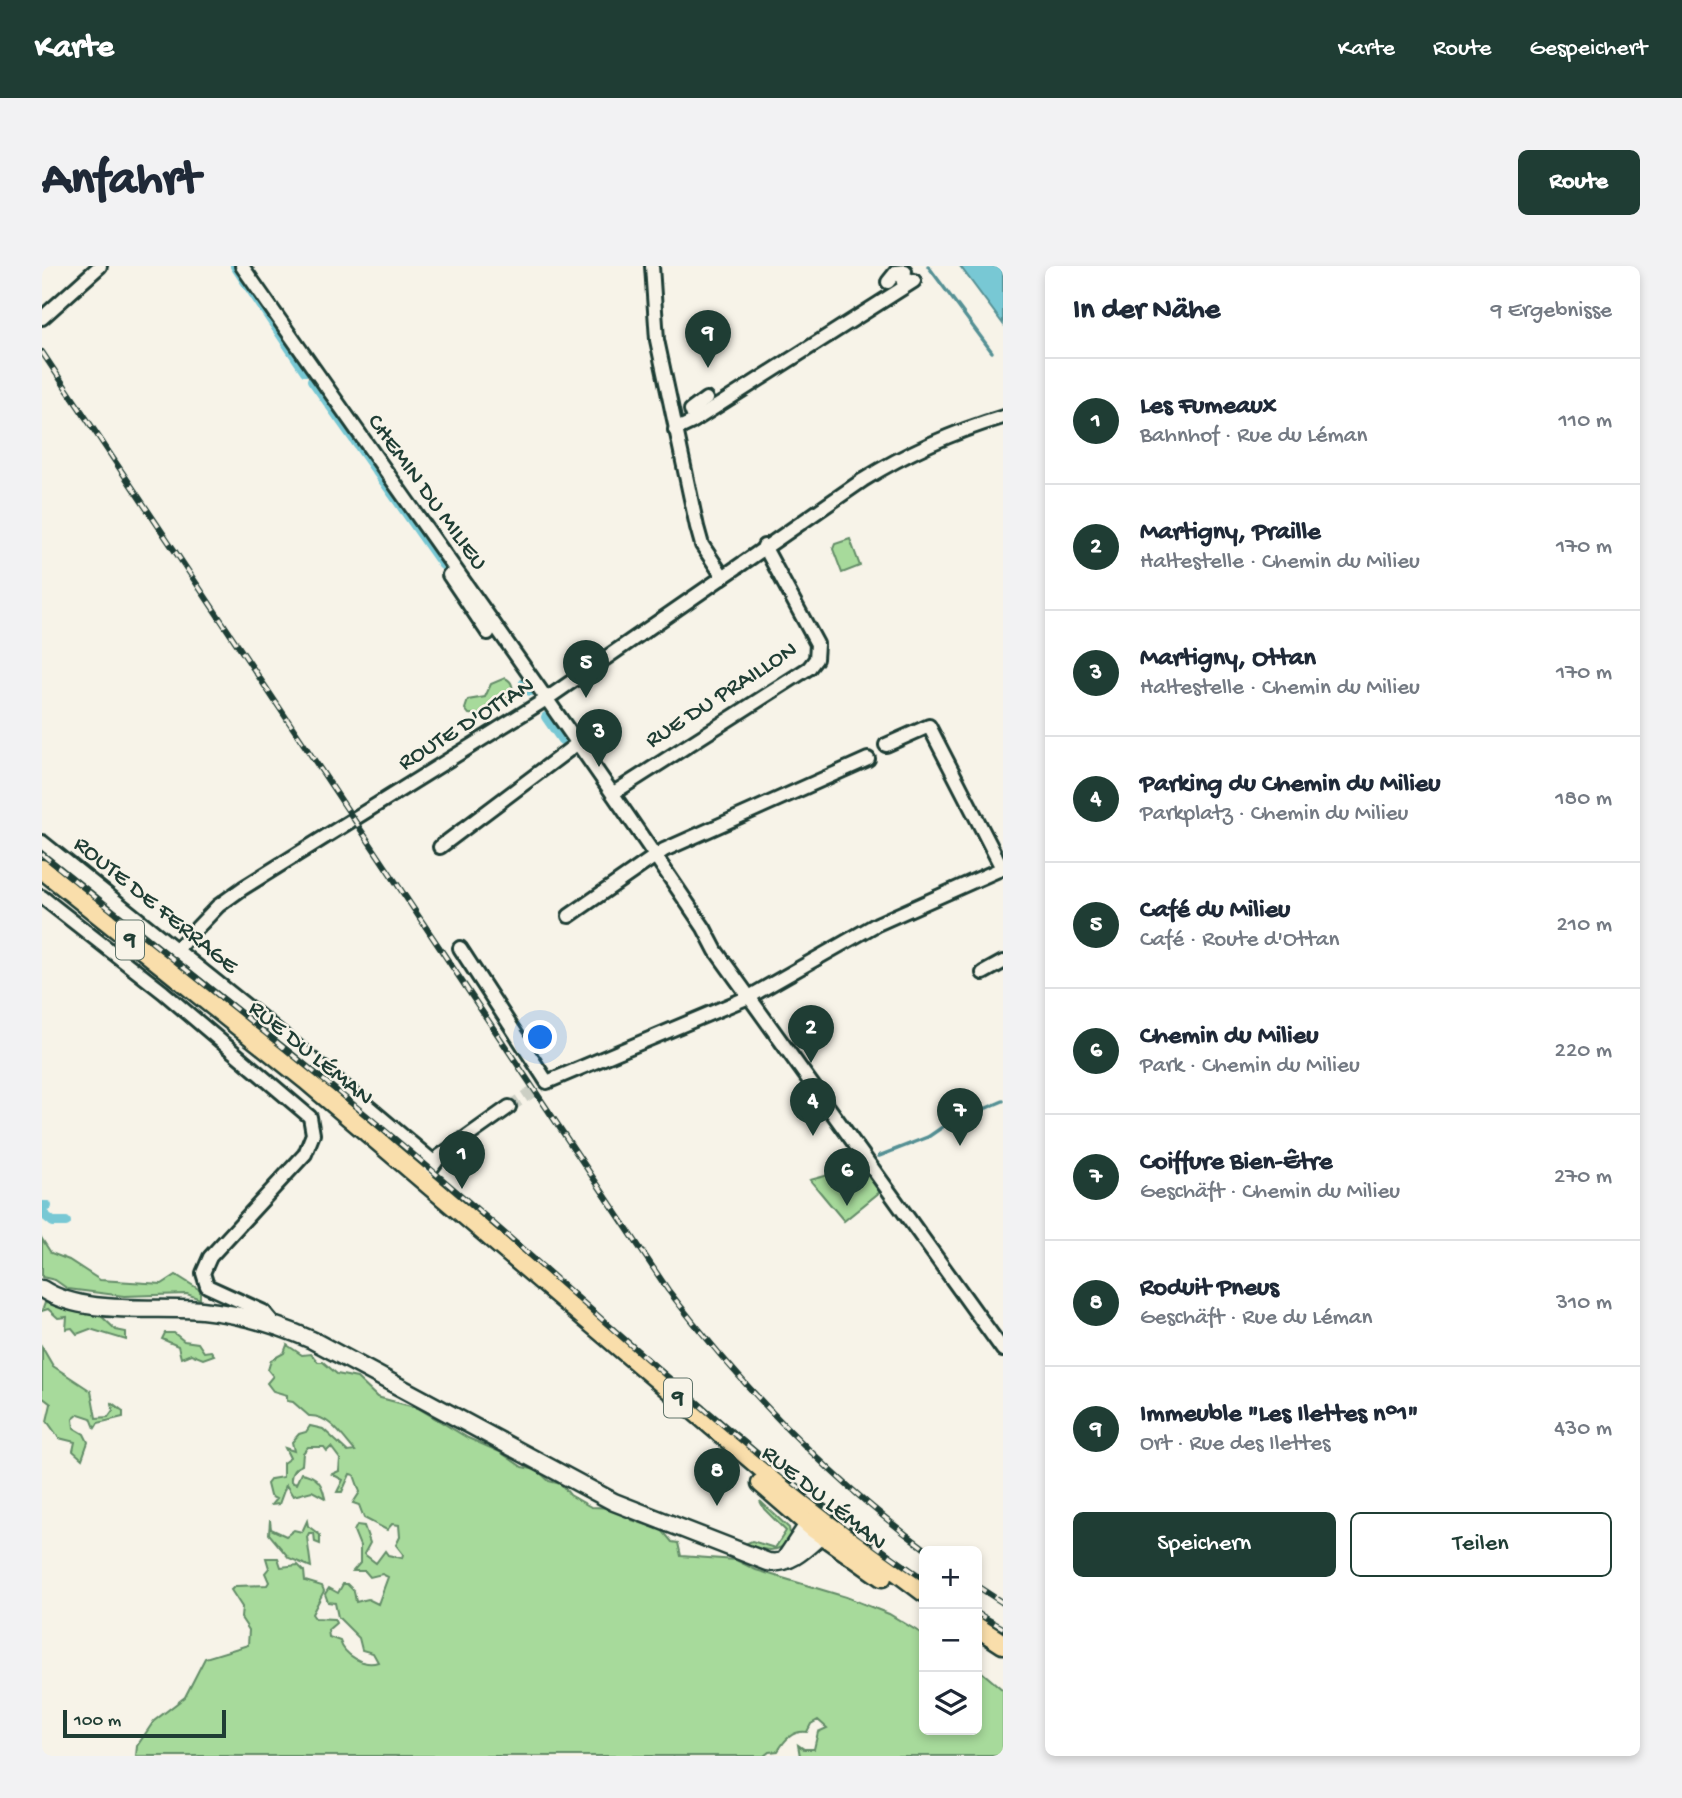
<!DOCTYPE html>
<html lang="de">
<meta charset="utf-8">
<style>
:root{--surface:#fff;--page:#f2f2f3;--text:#1f2937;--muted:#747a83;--line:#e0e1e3;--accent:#1f3d34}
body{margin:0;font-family:"Gochi Hand",sans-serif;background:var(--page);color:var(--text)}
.controls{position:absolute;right:21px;bottom:21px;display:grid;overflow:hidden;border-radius:10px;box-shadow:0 4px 10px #0003}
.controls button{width:63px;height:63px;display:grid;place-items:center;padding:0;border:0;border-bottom:2px solid var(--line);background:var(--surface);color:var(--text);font:35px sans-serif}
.scale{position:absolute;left:21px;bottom:18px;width:163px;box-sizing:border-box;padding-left:7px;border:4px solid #1f3d34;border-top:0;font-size:19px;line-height:24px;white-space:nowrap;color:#1f3d34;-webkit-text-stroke:5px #f7f3e8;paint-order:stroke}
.you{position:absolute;left:499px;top:772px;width:24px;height:24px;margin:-18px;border:5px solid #fff;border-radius:50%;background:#1a73e8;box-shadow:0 0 0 10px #1a73e833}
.badge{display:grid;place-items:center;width:46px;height:46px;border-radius:50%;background:var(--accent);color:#fff;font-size:23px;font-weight:700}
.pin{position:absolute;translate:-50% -58px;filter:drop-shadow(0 2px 4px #0008)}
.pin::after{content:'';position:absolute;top:37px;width:24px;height:21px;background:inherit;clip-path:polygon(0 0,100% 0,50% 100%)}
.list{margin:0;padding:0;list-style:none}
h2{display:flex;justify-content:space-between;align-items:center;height:91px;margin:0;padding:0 28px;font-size:30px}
h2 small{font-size:23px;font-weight:400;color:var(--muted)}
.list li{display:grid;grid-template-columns:46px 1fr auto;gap:21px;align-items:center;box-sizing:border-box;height:126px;padding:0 28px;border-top:2px solid var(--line)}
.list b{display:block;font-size:26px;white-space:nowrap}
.list p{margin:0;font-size:23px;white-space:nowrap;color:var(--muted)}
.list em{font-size:23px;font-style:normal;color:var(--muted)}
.actions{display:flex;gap:14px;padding:21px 28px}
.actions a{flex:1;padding:16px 0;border:2px solid var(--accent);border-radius:10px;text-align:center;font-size:24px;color:var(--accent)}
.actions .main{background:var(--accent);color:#fff}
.icon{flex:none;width:38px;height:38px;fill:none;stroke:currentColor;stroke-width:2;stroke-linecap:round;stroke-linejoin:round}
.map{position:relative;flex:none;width:961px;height:1490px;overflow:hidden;border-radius:10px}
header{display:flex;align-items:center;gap:42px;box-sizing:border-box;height:98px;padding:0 35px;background:var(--accent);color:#fff}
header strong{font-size:33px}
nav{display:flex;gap:38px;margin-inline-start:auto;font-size:24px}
.intro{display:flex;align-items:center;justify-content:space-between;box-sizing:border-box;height:168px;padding:0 42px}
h1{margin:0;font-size:49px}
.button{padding:18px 32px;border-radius:10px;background:var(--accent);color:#fff;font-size:24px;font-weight:700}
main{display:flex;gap:42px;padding:0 42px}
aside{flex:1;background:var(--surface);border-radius:10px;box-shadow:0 4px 10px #0003}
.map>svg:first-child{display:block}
.green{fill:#a7da9b;stroke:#638c68;stroke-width:2}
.water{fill:#78c8d4;stroke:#549094;stroke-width:2}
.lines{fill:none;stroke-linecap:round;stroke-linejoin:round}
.stream{stroke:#549094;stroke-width:3.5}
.canal{stroke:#78c8d4;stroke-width:10}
.street-tunnel{stroke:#cccfc4;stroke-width:12;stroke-dasharray:12 6;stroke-linecap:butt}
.street-casing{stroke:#1f3d34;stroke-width:18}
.secondary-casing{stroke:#1f3d34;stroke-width:21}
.primary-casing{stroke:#1f3d34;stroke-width:23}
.street{stroke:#f7f3e8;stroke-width:12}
.secondary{stroke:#f7f3e8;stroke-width:16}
.primary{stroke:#f9deab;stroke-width:18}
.rail-casing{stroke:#1f3d34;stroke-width:6}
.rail{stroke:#f7f3e8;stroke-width:3.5;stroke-dasharray:10;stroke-linecap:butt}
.labels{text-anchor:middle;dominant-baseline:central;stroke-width:5;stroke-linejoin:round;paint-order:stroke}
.shield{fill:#f7f3e8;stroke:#60746a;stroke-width:2}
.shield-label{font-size:23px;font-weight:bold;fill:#1f3d34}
.street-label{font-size:24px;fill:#1f3d34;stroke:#f7f3e8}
</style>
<header>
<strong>Karte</strong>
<nav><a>Karte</a><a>Route</a><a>Gespeichert</a></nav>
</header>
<div class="intro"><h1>Anfahrt</h1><a class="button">Route</a></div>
<main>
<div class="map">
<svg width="961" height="1490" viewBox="0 0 961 1490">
<rect width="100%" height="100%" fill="#f7f3e8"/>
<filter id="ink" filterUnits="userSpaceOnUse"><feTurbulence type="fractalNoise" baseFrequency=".0143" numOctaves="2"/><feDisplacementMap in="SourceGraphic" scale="14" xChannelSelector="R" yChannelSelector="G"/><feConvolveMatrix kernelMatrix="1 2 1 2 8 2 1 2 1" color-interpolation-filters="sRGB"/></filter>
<g filter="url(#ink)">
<g class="green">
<path d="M 808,273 L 818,300 L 800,307 L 791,283 L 793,278 Z"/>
<path d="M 463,412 C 472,416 472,424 467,432 L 452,436 L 437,449 L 427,448 L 423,443 L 426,434 L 443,431 L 449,418 Z"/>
<path d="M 780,750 L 787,768 L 757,782 L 749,766 Z"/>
<path d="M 820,900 L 839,925 L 802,955 L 768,914 Z"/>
<path d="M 0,973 L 9,987 L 27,994 L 58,1014 L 120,1018 L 134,1009 L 158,1024 L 158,1033 L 145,1028 L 82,1030 L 26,1023 L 13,1014 L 0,1011 Z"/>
<path d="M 3,1037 L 57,1048 L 74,1064 L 84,1066 L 84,1074 L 48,1063 L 35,1068 L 30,1062 L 24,1063 L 25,1051 L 16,1052 L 6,1043 L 0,1045 Z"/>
<path d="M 123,1067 L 132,1067 L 142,1075 L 156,1077 L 162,1086 L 169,1085 L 172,1089 L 161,1093 L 149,1088 L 139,1092 L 136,1080 L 120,1073 Z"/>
<path d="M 245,1079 L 260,1089 L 269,1088 L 276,1096 L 281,1096 L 295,1108 L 315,1112 L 335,1131 L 376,1142 L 426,1172 L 458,1186 L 480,1201 L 495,1204 L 507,1215 L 519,1218 L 528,1229 L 549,1241 L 574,1242 L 590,1254 L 620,1264 L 630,1276 L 636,1277 L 639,1290 L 694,1294 L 714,1304 L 804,1331 L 847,1348 L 882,1369 L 882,1464 L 935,1464 L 935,1402 L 961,1424 L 961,1490 L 758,1490 L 756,1479 L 762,1483 L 772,1483 L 776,1466 L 785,1462 L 776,1454 L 769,1458 L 765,1466 C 750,1464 742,1475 736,1485 L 727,1486 L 722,1490 L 94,1490 L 95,1480 L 112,1455 L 143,1431 L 163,1392 L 206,1379 L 207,1364 L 199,1352 L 200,1341 L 189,1324 L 193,1320 L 225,1319 L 227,1316 L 223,1307 L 227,1302 L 224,1292 L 236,1292 L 239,1301 L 256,1299 L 262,1305 L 263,1315 L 280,1320 L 282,1325 L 270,1348 L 273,1352 L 292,1353 L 294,1357 L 286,1364 L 287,1371 L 298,1375 C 302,1389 322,1401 336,1396 L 331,1387 L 320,1384 L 317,1372 L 296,1351 L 293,1337 L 286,1336 L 283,1328 L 287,1322 L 296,1327 L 301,1318 L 305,1318 L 312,1325 L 314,1336 L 326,1333 L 336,1338 L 346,1311 L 340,1308 L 328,1311 L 323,1305 L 311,1305 L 318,1297 L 318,1280 L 312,1265 L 315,1259 L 322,1260 L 328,1277 L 322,1288 L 334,1297 L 343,1285 L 346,1289 L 360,1292 L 361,1288 L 354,1279 L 358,1271 L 357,1259 L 350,1258 L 345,1264 L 322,1252 L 317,1239 L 311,1237 L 318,1226 L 312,1209 L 308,1208 L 300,1226 L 295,1226 L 301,1214 L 290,1208 L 297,1205 L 298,1193 L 289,1181 L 285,1185 L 282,1181 L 266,1181 L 261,1187 L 260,1199 C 252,1202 248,1207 249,1216 L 254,1218 L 259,1207 C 276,1210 280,1218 283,1232 L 270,1225 L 251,1230 L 244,1219 L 237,1238 L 229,1239 L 234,1233 L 228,1230 L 225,1218 L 229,1213 L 241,1211 L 241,1197 L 248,1192 L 243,1182 L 252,1185 L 250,1176 L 257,1168 L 264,1166 L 268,1160 L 281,1163 L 306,1186 L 313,1185 C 300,1170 287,1149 267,1150 L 251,1136 L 245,1135 L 245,1129 L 231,1125 L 225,1117 L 231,1110 L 226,1104 L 229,1094 L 242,1087 Z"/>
<path d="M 0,1081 L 11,1100 L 49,1125 L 54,1152 L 66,1151 L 71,1144 L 70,1137 L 81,1145 L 81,1151 L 56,1157 L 53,1162 L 49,1152 L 37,1148 L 31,1153 L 32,1162 L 42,1168 L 46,1176 L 40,1193 L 31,1185 L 33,1176 L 17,1172 L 5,1155 L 9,1138 L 0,1131 Z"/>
<path d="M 718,1235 L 747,1262 L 749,1274 C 735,1289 721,1284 703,1278 L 710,1275 L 733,1282 L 744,1265 L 722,1243 Z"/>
<path d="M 228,1254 L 229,1263 L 244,1270 L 252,1264 L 260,1266 L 265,1255 L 266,1260 L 278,1269 L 278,1278 L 273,1276 L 272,1267 L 267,1267 L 265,1271 L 269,1301 L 247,1292 L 227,1268 Z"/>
</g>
<path class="water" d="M 918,0 L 961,0 L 961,58 Z"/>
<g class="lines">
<g class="stream">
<path d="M 886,0 L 950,86"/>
<path d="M 837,890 L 886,871 L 902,860 L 961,835"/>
</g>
<g class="canal">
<path d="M 193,0 L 263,105"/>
<path d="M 270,114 L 401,299"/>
<path d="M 482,417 L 488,425"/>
<path d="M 504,451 L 520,474"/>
<path d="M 0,940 L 5,940"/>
<path d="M 0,947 L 11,956 L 24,956"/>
</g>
<path class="street-tunnel" d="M 467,841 L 505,816"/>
<g class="street-casing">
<g id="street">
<path d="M 200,0 C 353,221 512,438 662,662 L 674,685 L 961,1084"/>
<path d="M 610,0 L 615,74 L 655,261 L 660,279 L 680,309"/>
<path d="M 846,16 L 854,6 L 863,5"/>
<path d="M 0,52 L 58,0"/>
<path d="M 653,154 L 649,144 L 664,133"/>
<path d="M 633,164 L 650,156 L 872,15 L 860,11 L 862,21"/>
<path d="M 407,309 L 446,367"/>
<path d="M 844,479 L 887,460 L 960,602"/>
<path d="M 573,526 L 767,402 L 774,393 L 775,378 L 722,280"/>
<path d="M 0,576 L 257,782 L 393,897"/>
<path d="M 398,581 L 536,477"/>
<path d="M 0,631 L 121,726 L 268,851 L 271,868 L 263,888 L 168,991 L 161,1007 L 165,1020 L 222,1046 L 233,1059"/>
<path d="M 527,650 L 622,584 L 826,493"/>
<path d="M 418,682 L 505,816 L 707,731 L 835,658 L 961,602"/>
<path d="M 134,684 L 176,640 L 201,622 L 506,432 L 821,214 C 866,186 911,166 961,151"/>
<path d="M 941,707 L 961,696"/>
<path d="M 381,914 L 398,890 L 467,841"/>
</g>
</g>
<g class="secondary-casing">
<g id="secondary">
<path d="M 0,1023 C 41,1050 112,1040 160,1044 C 199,1048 234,1058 270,1074 L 572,1236 L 726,1296 C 752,1300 769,1276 788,1261"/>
<path d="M 745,1290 L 773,1248"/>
</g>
</g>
<g class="primary-casing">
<g id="primary">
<path d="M 0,603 L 264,814 L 737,1217 L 882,1326"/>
<path d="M 719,1217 L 772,1263 L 840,1311"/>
<path d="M 935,1361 L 961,1378"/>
</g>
</g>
<use href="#street" class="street"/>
<use href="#secondary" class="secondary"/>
<use href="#primary" class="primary"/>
<g class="rail-casing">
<g id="rail">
<path d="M 0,86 L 626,1024 C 701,1122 787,1212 886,1285"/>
<path d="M 0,588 C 138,700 279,808 414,925 C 568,1057 714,1200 882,1313"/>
<path d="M 935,1320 L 961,1337"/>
<path d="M 935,1347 L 961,1362"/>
</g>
</g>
<use href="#rail" class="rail"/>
</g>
</g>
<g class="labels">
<g class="shield">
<rect x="74" y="654.5" width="28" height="39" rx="5"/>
<rect x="622" y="1112.5" width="28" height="39" rx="5"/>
</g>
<g class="shield-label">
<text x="88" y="674">9</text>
<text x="636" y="1132">9</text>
</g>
<g class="street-label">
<text transform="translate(384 227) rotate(54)">CHEMIN DU MILIEU</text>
<text transform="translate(680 430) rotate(-33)">RUE DU PRAILLON</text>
<text transform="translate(425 459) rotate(-32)">ROUTE D'OTTAN</text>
<text transform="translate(113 640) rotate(39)">ROUTE DE FERRAGE</text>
<text transform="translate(268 788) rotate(39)">RUE DU LÉMAN</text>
<text transform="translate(781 1233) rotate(39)">RUE DU LÉMAN</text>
</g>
</g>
</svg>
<div class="controls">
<button>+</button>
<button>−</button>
<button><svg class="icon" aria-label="layers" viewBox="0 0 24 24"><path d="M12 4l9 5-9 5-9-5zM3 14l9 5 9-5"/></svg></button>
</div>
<div class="scale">100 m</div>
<div class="you"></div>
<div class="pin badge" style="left:420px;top:923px">1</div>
<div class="pin badge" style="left:769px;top:797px">2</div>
<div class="pin badge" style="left:557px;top:501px">3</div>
<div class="pin badge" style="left:771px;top:870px">4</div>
<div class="pin badge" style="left:544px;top:432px">5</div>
<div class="pin badge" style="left:805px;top:940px">6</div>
<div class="pin badge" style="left:918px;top:880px">7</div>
<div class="pin badge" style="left:675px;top:1240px">8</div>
<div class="pin badge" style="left:666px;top:102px">9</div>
</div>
<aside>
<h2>In der Nähe<small>9 Ergebnisse</small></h2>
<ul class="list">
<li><span class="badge">1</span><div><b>Les Fumeaux</b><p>Bahnhof · Rue du Léman</p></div><em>110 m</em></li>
<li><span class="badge">2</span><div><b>Martigny, Praille</b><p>Haltestelle · Chemin du Milieu</p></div><em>170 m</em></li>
<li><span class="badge">3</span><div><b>Martigny, Ottan</b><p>Haltestelle · Chemin du Milieu</p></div><em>170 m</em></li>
<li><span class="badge">4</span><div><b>Parking du Chemin du Milieu</b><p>Parkplatz · Chemin du Milieu</p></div><em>180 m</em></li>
<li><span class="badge">5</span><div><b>Café du Milieu</b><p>Café · Route d'Ottan</p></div><em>210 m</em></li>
<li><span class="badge">6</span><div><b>Chemin du Milieu</b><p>Park · Chemin du Milieu</p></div><em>220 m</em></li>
<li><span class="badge">7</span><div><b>Coiffure Bien-Être</b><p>Geschäft · Chemin du Milieu</p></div><em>270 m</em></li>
<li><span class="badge">8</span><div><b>Roduit Pneus</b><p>Geschäft · Rue du Léman</p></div><em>310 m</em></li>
<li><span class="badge">9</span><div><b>Immeuble &quot;Les Ilettes n°1&quot;</b><p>Ort · Rue des Ilettes</p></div><em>430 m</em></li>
</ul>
<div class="actions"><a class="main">Speichern</a><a>Teilen</a></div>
</aside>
</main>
